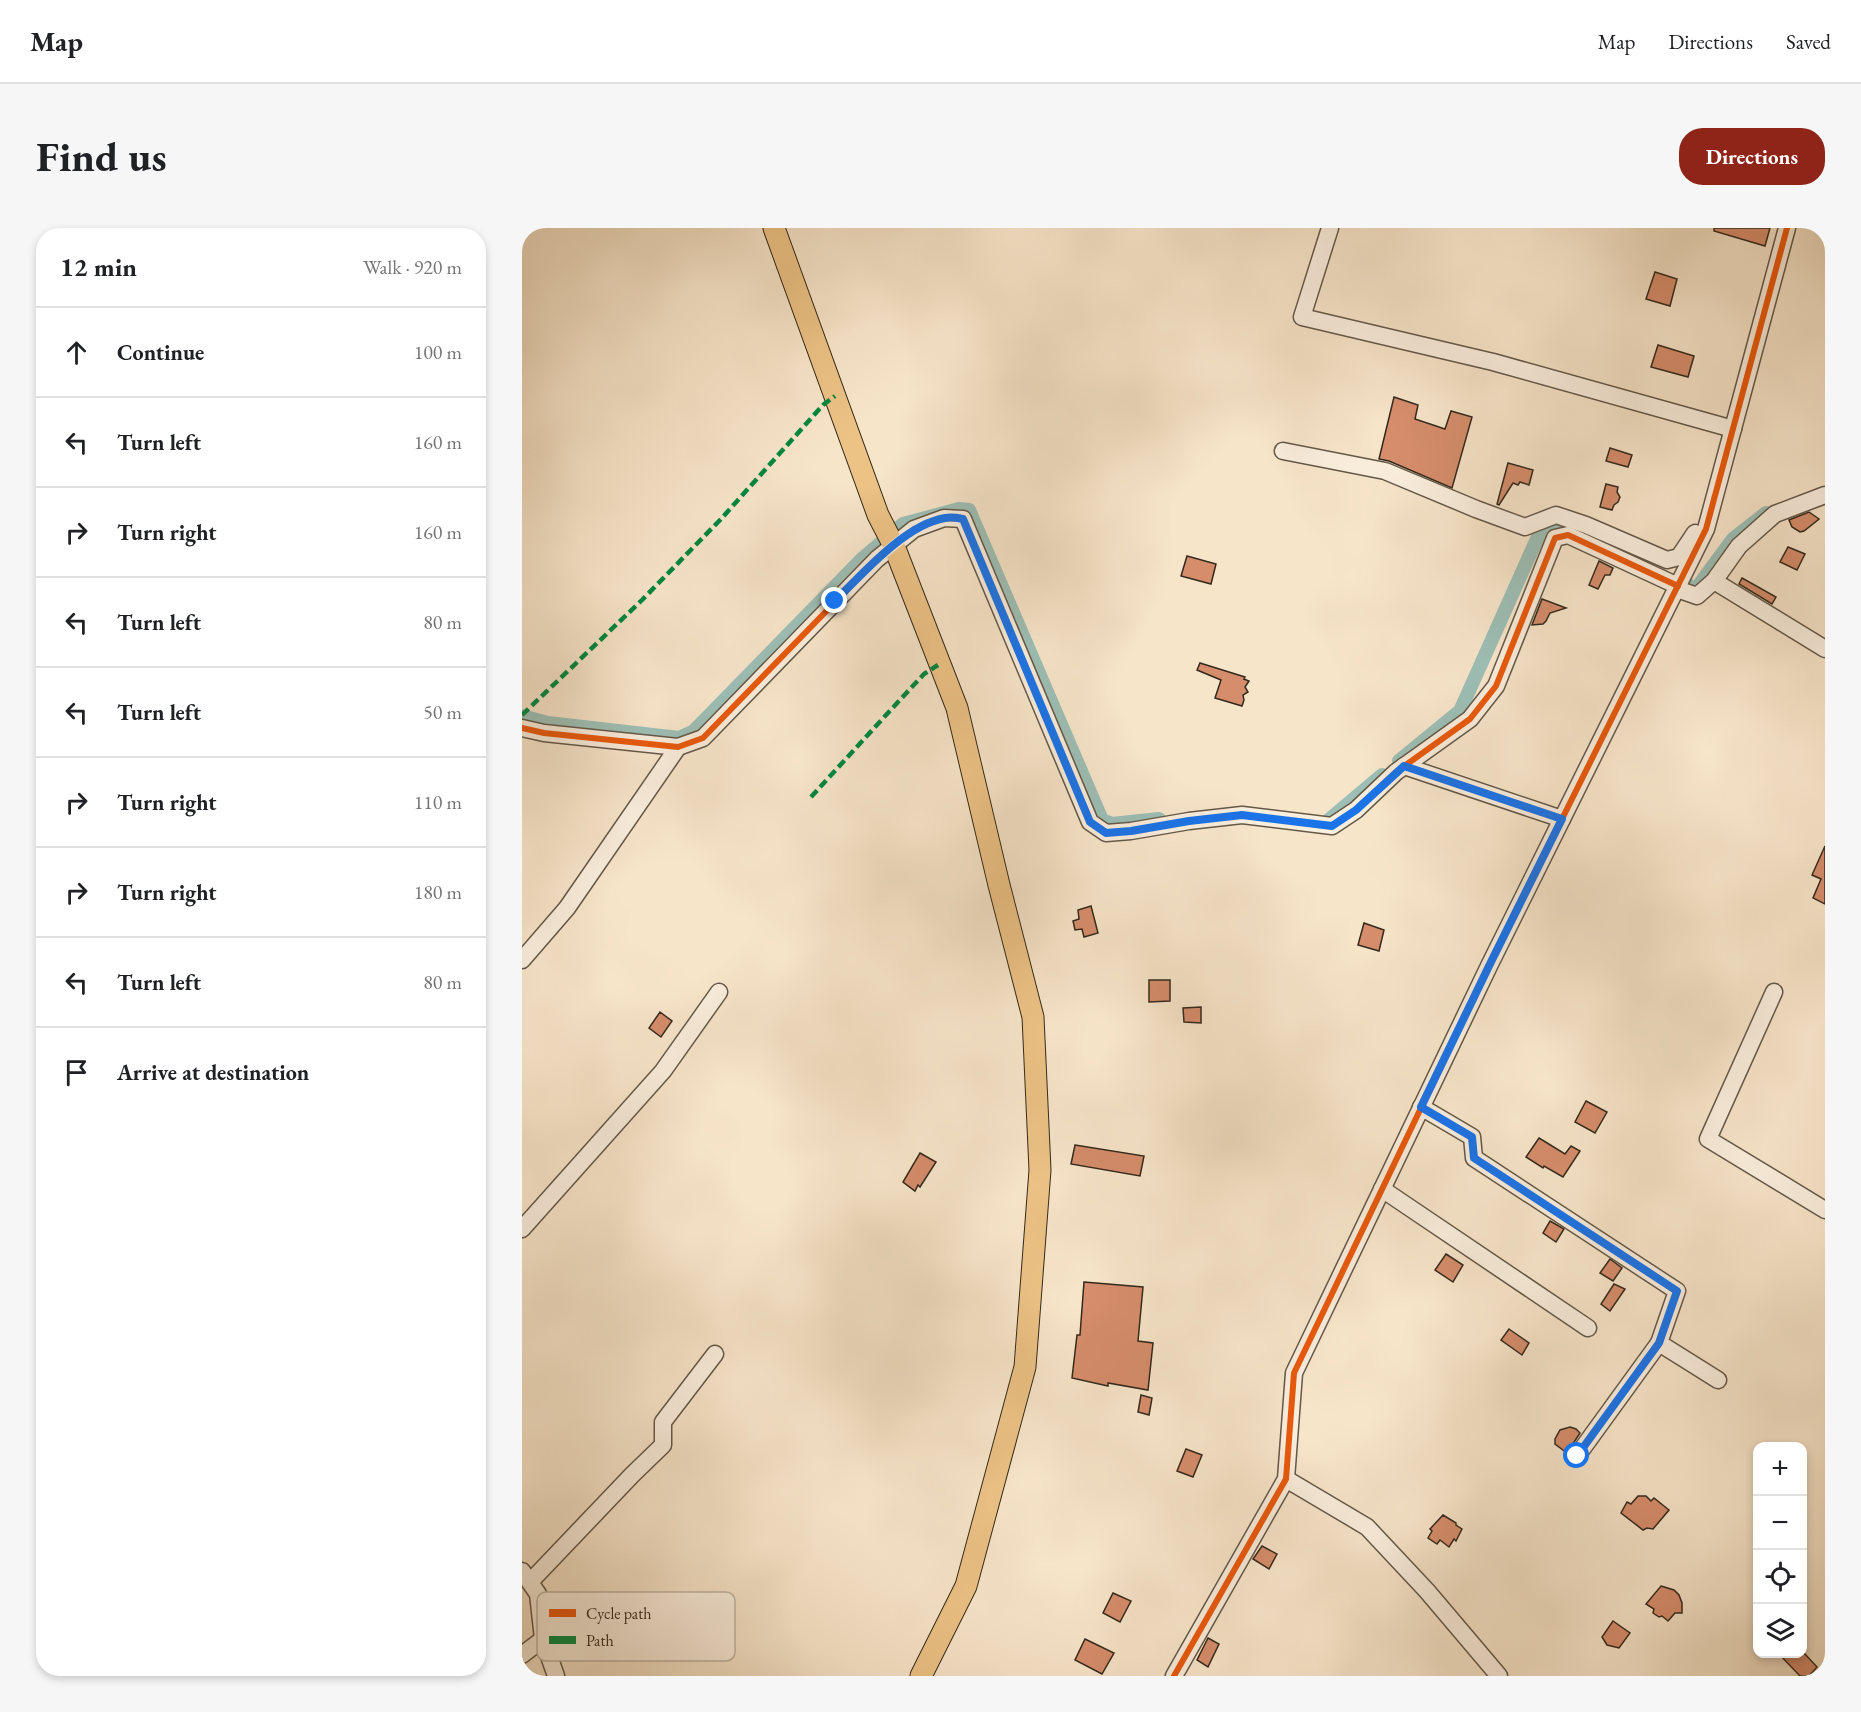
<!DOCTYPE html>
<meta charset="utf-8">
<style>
:root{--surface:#fff;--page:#f6f6f6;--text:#202124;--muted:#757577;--line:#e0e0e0;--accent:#8f2418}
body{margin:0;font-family:"EB Garamond",serif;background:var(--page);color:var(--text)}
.controls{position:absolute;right:18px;bottom:18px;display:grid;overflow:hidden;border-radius:12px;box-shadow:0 3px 9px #0003}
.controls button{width:54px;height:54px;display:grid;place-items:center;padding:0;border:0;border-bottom:2px solid var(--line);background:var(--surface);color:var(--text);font:30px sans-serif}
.stop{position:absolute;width:18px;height:18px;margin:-14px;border:4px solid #1a73e8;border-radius:50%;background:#fff}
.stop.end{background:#1a73e8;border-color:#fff;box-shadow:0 2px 6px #0008}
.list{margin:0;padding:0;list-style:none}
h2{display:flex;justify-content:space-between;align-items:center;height:78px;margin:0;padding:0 24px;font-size:26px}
h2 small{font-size:20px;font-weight:400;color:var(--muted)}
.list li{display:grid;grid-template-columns:39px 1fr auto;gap:18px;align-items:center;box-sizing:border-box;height:90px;padding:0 24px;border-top:2px solid var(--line)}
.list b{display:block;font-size:22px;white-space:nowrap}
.list em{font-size:20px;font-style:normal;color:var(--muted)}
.icon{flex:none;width:33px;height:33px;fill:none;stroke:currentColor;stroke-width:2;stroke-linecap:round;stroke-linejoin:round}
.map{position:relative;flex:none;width:1303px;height:1448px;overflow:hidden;border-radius:24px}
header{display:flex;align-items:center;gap:36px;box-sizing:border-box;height:84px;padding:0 30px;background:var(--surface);border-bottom:2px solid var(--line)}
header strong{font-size:28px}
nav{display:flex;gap:33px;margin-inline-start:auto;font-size:21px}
.intro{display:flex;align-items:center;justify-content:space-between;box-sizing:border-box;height:144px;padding:0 36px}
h1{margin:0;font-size:42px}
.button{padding:15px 27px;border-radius:24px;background:var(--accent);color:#fff;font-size:21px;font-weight:700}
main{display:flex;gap:36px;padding:0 36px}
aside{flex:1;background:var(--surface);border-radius:24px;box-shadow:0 3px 9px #0003}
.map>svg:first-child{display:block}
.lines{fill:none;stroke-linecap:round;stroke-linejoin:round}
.canal{stroke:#9dbfb6;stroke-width:14}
.building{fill:#d68d6c;stroke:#33291c;stroke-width:1.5}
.minor-casing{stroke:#645848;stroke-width:19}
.major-casing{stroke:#33291c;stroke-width:23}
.minor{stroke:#faeedd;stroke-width:16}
.major{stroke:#ecc285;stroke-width:21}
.quiet{stroke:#00873e;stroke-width:4.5;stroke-dasharray:9 4.5;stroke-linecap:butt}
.cycleway-casing{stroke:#faeedd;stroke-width:10}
.cycleway{stroke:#e8590c;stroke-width:6}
.route{stroke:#1a73e8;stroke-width:8}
.key{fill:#faeedd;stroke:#beb3a3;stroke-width:1.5}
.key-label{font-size:16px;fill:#33291c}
</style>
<header>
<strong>Map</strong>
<nav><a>Map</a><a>Directions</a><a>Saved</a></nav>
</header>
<div class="intro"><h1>Find us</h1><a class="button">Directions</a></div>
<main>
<aside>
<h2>12 min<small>Walk · 920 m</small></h2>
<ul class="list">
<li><svg class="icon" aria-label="ahead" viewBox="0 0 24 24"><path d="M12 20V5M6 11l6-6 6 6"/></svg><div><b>Continue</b></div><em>100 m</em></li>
<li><svg class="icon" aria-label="left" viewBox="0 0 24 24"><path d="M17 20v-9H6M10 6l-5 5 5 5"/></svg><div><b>Turn left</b></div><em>160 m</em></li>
<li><svg class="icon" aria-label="right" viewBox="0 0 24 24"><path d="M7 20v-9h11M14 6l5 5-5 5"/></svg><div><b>Turn right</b></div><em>160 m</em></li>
<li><svg class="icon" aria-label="left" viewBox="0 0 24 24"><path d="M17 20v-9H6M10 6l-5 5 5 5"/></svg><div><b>Turn left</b></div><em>80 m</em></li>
<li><svg class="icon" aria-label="left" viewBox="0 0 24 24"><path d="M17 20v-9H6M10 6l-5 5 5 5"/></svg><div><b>Turn left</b></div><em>50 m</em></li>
<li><svg class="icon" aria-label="right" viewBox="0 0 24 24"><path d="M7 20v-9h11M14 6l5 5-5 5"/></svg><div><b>Turn right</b></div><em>110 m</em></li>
<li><svg class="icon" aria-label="right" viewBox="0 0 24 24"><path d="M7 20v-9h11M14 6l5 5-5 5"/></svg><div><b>Turn right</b></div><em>180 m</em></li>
<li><svg class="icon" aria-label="left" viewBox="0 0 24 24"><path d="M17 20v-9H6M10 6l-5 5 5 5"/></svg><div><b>Turn left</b></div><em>80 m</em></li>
<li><svg class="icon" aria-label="arrive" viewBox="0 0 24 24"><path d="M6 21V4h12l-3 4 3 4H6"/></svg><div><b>Arrive at destination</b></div></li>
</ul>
</aside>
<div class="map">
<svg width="1303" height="1448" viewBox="0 0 1303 1448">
<rect width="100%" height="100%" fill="#f7e5ca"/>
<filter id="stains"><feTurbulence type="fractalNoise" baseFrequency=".00333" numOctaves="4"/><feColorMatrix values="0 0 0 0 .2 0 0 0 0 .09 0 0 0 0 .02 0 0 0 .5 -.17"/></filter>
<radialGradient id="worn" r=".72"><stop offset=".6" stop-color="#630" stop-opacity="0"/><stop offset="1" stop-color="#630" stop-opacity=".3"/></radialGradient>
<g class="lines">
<g class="canal">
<path d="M 1166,357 L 1174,361 L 1211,311 L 1244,285"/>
<path d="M 0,488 L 26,495 L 157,510 L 172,503 L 341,330 L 381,296 L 437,281 L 447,282 L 580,592 L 590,596 L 637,591"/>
<path d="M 877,533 L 938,483 L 1023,293 L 1055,307"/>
<path d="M 803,595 L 860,547"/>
</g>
</g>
<g class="building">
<path d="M 1192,0 L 1248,0 L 1243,18 L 1192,3 Z"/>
<path d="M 1133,44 L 1155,51 L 1148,78 L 1124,71 Z"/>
<path d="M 1136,117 L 1172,128 L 1166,149 L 1129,139 Z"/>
<path d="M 872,169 L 896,177 L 893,191 L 923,201 L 929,183 L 950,189 L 930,260 L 867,233 L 857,231 Z"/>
<path d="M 1088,220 L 1110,227 L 1106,239 L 1084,233 Z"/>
<path d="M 986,235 L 1011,242 L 1007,257 L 998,254 L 996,257 L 991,255 L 977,277 L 975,276 Z"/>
<path d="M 1084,256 L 1096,259 L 1095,264 L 1098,269 L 1096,274 L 1092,277 L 1090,282 L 1078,279 Z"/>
<path d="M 1287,284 L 1297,291 L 1282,303 L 1278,304 L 1270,299 L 1267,292 Z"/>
<path d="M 1266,319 L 1283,326 L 1275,342 L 1258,334 Z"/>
<path d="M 665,328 L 694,336 L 689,356 L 659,348 Z"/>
<path d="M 1077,333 L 1091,340 L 1088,347 L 1083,347 L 1076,361 L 1067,357 Z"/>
<path d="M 1220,350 L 1254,369 L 1250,376 L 1217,356 Z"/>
<path d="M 1020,371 L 1044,380 L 1028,385 L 1024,393 L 1021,396 L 1010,397 Z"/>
<path d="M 678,435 L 723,449 L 722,451 L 727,453 L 723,459 L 726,464 L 721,467 L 722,472 L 720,478 L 693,470 L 699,452 L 675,442 Z"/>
<path d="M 1303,618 L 1303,676 L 1291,670 L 1299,651 L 1290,647 Z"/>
<path d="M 569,678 L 576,705 L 562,709 L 560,701 L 553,702 L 551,693 L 557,691 L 556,682 Z"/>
<path d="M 842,695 L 862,702 L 857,723 L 836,717 Z"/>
<path d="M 627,752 L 648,752 L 648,773 L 627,774 Z"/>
<path d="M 679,779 L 679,795 L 662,794 L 661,780 Z"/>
<path d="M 138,784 L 150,793 L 139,809 L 127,800 Z"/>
<path d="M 1064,873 L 1085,884 L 1073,905 L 1053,894 Z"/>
<path d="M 1017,910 L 1043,926 L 1049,918 L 1058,923 L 1041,949 L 1022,938 L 1021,940 L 1004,929 Z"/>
<path d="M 553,917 L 622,928 L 618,948 L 549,936 Z"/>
<path d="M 398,925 L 414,934 L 398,959 L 396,957 L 393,963 L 381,954 Z"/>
<path d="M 1028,993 L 1042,1001 L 1034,1014 L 1021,1005 Z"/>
<path d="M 924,1026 L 941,1037 L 931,1054 L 913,1042 Z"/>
<path d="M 1088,1031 L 1100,1040 L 1091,1053 L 1078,1045 Z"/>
<path d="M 562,1054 L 621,1059 L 616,1113 L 631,1115 L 626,1162 L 586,1155 L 586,1158 L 550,1150 L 555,1107 L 558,1107 Z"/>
<path d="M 1092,1056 L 1103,1061 L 1088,1083 L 1079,1076 Z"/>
<path d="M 987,1101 L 1007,1115 L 1000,1127 L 979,1112 Z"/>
<path d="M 619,1167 L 630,1170 L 627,1187 L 616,1184 Z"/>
<path d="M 1048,1199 L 1054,1201 L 1058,1205 L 1045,1225 L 1033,1216 L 1033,1211 L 1038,1202 Z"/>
<path d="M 664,1221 L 680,1227 L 671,1249 L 655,1243 Z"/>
<path d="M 1116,1268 L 1124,1268 L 1129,1273 L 1132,1270 L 1147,1282 L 1131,1301 L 1125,1300 L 1121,1302 L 1099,1285 L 1105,1274 L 1109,1276 Z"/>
<path d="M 921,1287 L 934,1295 L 934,1297 L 940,1301 L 934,1313 L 932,1311 L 927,1319 L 918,1312 L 915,1316 L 906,1310 L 910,1303 L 908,1301 Z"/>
<path d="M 740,1318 L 755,1326 L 747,1341 L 731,1331 Z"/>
<path d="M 1139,1358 L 1152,1362 L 1157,1367 L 1160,1375 L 1160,1385 L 1153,1385 L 1146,1393 L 1140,1388 L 1137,1389 L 1131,1385 L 1132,1381 L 1124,1376 Z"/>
<path d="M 591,1365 L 609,1373 L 598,1394 L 581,1385 Z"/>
<path d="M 1091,1393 L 1108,1405 L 1097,1420 L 1085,1417 L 1080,1409 Z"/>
<path d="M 686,1410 L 697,1416 L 686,1439 L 675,1432 Z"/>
<path d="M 563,1411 L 592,1425 L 580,1446 L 553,1432 Z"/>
<path d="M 1256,1425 L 1282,1425 L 1295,1439 L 1287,1448 L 1278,1448 Z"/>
</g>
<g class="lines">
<g class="minor-casing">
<g id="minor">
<path d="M 808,0 L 780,89 L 971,134 L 1211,201"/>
<path d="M 761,223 L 863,243 L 954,281 L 1003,299 L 1034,287 L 1064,297 L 1145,332 L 1157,329 L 1173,305"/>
<path d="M 1192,353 L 1217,318 L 1253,286 L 1303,267"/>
<path d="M 1155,361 L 1175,368 L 1192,353 L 1303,421"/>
<path d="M 0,500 L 22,505 L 156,519 L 181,510 L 355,331 L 392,301 L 422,290 L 441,291 L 568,594 L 584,605 L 609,603 L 667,593 L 720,587 L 810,598 L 834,582 L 874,544 L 948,491 L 974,458 L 1033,310 L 1046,307 L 1156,358"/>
<path d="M 882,538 L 1040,591"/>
<path d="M 0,732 L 45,680 L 156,519"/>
<path d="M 1252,764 L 1186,911 L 1303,982"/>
<path d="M 899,879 L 950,909 L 952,930 L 1155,1063 L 1137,1115 L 1196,1152"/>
<path d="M 860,961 L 1066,1100"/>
<path d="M 0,1001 L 141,843 L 197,764"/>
<path d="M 1055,1228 L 1137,1115"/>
<path d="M 764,1251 L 845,1299 L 905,1363 L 977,1448"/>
<path d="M 0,1343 L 16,1366 L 21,1411 L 34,1448"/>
<path d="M 8,1354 L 110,1247 L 141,1217 L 141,1194 L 193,1126"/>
<path d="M 0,1427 L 21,1411"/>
<path d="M 652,1448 L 764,1251 L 772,1145 L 967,738 L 1184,301 L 1265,0"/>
</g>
</g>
<g class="major-casing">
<path id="major" d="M 252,0 L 356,287 L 372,318 L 435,480 L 477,657 L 511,789 L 518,942 L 503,1139 L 444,1358 L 399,1448"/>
</g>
<use href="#minor" class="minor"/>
<use href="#major" class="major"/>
<g class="quiet">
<path d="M 0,487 L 120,372 L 199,291 L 301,177 L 313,168"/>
<path d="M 289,569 L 376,474 L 402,446 L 416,437"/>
</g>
<g class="cycleway-casing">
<g id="cycleway">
<path d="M 0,500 L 22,505 L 156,519 L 181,510 L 355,331 L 392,301 L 422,290 L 441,291 L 568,594 L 584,605 L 609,603 L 667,593 L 720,587 L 810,598 L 834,582 L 874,544 L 948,491 L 974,458 L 1033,310 L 1046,307 L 1156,358"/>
<path d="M 652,1448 L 764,1251 L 772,1145 L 967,738 L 1184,301 L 1265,0"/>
</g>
</g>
<use href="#cycleway" class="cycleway"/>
</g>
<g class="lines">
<path class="route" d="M 313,373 C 340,346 384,296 423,290 C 429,289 436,290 441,291 L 568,594 L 584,605 L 609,603 L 667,593 L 720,587 L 810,598 L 834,582 L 882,538 L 1040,591 L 967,738 L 899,879 L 950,909 L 952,930 L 1155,1063 L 1137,1115 L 1055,1228"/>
</g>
<rect x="15" y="1364" width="198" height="69" rx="9" class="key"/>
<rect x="27" y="1381" width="27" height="8" fill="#e8590c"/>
<rect x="27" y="1408" width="27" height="8" fill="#00873e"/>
<g class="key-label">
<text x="64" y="1391">Cycle path</text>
<text x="64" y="1418">Path</text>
</g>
<rect width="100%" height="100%" filter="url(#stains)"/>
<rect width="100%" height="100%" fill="url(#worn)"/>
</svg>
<div class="controls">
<button>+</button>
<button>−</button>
<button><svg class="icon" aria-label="locate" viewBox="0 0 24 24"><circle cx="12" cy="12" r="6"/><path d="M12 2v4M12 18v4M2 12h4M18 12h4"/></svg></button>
<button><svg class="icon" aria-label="layers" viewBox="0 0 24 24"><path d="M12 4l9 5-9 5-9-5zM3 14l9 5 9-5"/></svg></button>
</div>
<div class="stop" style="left:1055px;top:1228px"></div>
<div class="stop end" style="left:313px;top:373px"></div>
</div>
</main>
